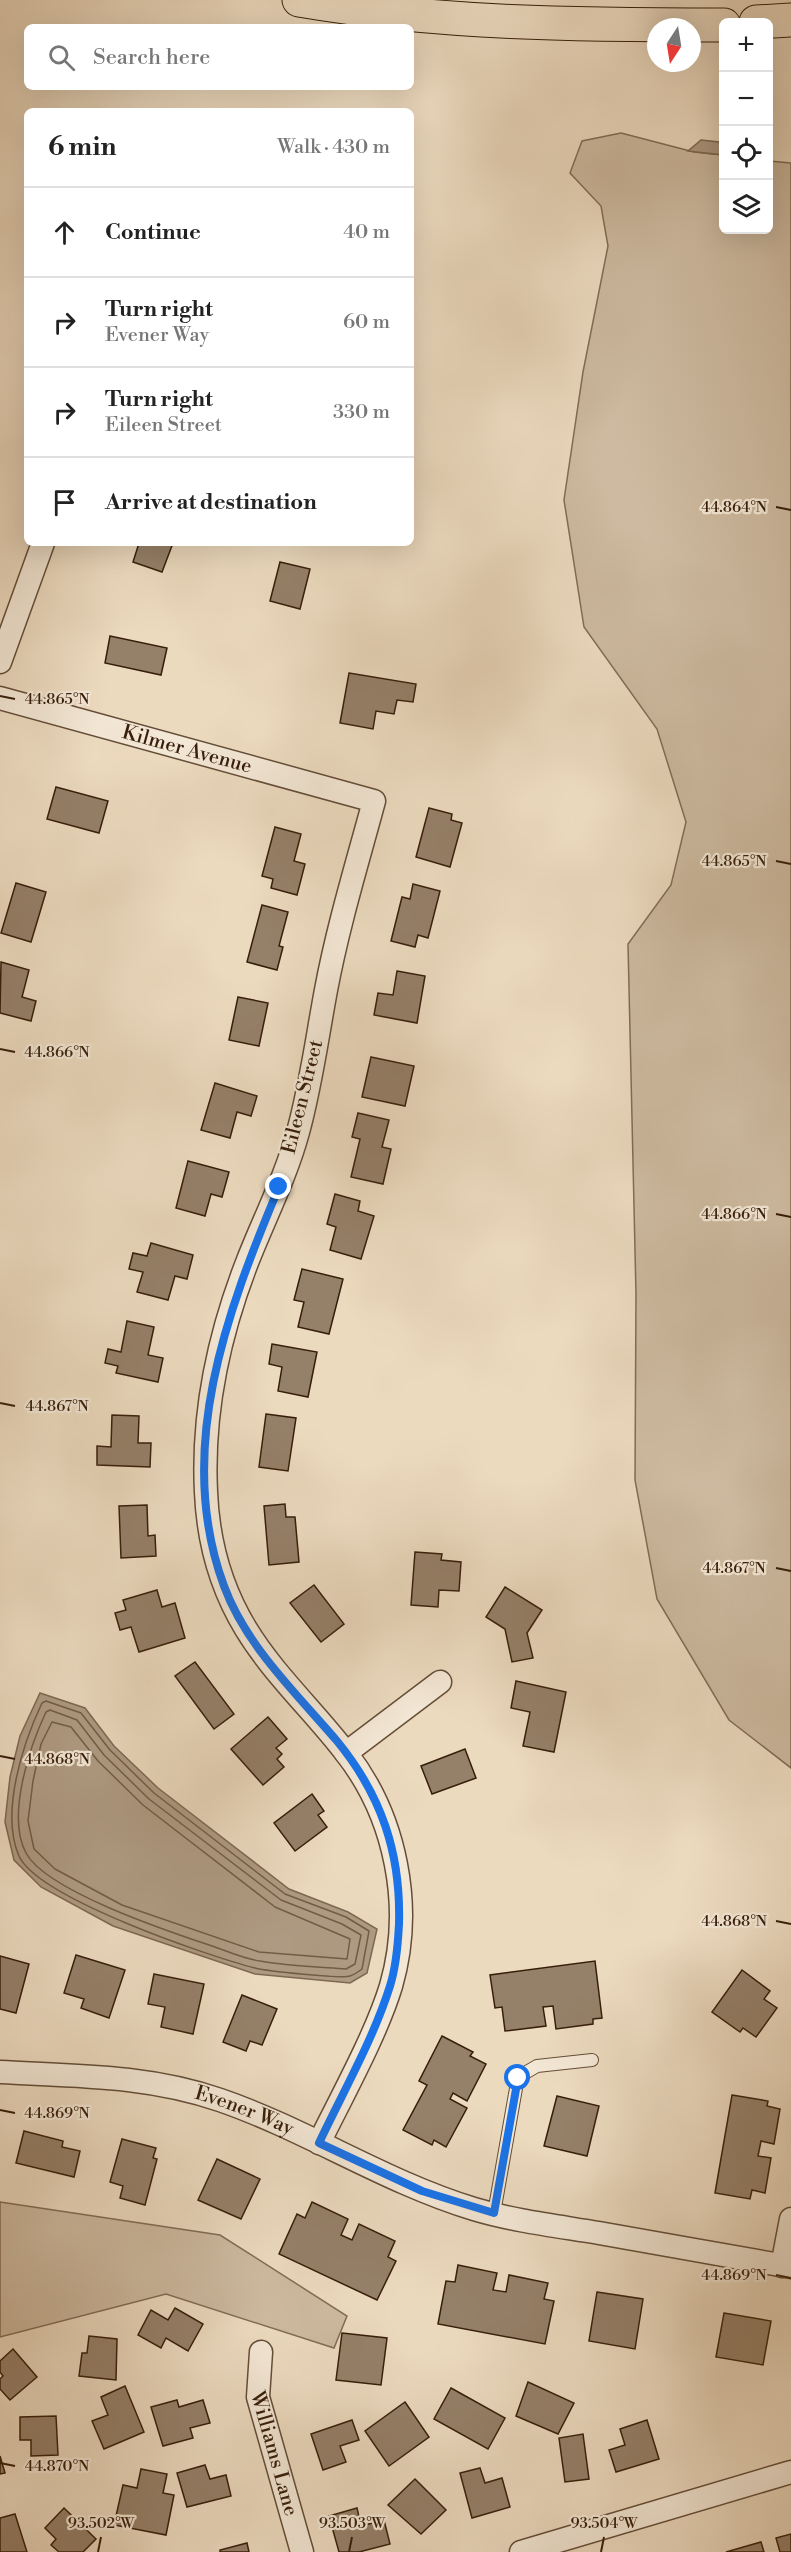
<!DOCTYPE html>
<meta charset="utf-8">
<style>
:root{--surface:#fff;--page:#f6f6f6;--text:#222;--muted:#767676;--line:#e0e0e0}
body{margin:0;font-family:"Libre Bodoni",serif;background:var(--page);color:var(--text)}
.controls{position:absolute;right:18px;top:18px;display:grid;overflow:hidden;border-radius:9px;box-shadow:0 6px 24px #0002}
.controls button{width:54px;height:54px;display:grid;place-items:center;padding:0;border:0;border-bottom:2px solid var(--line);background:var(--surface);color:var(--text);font:30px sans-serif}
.compass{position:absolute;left:647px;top:18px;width:54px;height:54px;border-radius:50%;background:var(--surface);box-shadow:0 6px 24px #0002;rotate:192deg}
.stop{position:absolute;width:18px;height:18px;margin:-14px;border:4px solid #1a73e8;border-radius:50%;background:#fff}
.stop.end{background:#1a73e8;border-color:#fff;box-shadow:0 2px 6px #0008}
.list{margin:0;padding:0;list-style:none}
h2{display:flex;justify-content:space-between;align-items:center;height:78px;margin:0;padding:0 24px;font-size:26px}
h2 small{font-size:20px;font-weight:400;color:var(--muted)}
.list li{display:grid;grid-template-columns:39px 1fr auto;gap:18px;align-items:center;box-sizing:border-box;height:90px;padding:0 24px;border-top:2px solid var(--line)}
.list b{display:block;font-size:22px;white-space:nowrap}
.list p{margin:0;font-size:20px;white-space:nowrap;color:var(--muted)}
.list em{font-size:20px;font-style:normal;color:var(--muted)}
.icon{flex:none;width:33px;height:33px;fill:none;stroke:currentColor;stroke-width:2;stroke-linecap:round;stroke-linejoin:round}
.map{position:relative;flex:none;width:791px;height:2552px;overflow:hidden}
.search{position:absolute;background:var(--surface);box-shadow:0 6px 24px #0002;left:24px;top:24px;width:390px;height:66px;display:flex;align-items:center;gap:15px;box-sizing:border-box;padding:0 21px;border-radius:9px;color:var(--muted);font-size:22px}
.panel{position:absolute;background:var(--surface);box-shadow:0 6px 24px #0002;left:24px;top:108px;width:390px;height:438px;border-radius:9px}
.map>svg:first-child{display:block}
.green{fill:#cdbaa0;stroke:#826c56;stroke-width:1.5}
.water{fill:#ae9a82;stroke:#7e6852;stroke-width:1.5}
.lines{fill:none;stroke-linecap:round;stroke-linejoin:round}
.shore{stroke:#725c46;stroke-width:1.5}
.building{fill:#958069;stroke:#371e0b;stroke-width:1.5}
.lane-casing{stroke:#644d38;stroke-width:14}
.street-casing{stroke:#644d38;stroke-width:25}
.primary-casing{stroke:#371e0b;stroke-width:35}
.lane{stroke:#f3e7d5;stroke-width:12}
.street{stroke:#f3e7d5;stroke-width:22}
.primary{stroke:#ecdabf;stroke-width:33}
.route{stroke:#1a73e8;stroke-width:8}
.ticks{fill:none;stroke:#371e0b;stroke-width:2}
.labels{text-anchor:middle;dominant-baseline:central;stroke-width:4.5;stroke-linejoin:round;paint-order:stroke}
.street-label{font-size:20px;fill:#371e0b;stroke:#f3e7d5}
.ticks-label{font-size:15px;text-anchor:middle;fill:#371e0b;stroke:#f3e7d5;stroke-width:4.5;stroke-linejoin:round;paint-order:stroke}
</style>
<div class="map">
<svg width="791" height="2552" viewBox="0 0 791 2552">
<rect width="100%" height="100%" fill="#ecdabf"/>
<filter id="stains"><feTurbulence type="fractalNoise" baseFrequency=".00333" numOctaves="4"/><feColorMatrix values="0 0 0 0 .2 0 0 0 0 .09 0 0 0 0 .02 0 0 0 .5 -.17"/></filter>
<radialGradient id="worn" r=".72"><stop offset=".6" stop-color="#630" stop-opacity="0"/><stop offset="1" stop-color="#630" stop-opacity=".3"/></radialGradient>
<g class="green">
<path d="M 621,133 L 694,152 L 723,155 L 724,230 L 768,230 L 769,161 L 791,163 L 791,1768 L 729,1720 L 657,1599 L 635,1480 L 636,1294 L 628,944 L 671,885 L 686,822 L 657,729 L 584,627 L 564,500 L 583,372 L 608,246 L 601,206 L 570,173 L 582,141 Z"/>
<path d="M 0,2202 L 220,2235 L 347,2316 L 334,2348 L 166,2294 L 0,2337 Z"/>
</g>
<g class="water">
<path d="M 701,140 L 719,142 L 723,155 L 688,151 Z"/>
<path d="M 40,1693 L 85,1708 L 114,1746 L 158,1788 L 289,1889 L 348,1912 L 377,1929 L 367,1973 L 350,1983 L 255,1974 L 113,1926 L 41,1887 L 14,1860 L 5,1822 L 10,1777 L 20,1736 Z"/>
</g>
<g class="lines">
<g class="shore">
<path d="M 46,1701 L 81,1713 L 110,1750 L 154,1793 L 285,1894 L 346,1917 L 369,1931 L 362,1969 C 358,1972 354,1975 350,1976 C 341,1979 267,1971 255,1968 C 208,1956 38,1898 19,1856 C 0,1813 23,1743 42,1703 Z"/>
<path d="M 50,1710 L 77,1720 L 104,1755 L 149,1799 L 281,1900 L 342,1924 L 361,1935 L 355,1964 L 346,1969 C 318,1967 288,1966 260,1961 C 244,1959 227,1951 212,1946 C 170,1932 46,1891 26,1853 C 6,1816 30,1746 46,1712 Z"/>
<path d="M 52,1722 L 71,1727 L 98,1761 L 143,1805 L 275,1907 L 350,1939 L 347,1959 L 259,1952 L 122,1905 L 55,1869 L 34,1849 L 28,1821 L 33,1781 L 41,1744 Z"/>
</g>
</g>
<g class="building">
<path d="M 139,543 L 173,543 L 162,572 L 133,562 Z"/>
<path d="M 280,562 L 310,569 L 300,609 L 270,601 Z"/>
<path d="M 110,636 L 167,648 L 161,675 L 105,663 Z"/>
<path d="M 349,673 L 416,684 L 413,702 L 397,700 L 394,714 L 376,711 L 373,729 L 340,723 Z"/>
<path d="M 56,787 L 108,801 L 99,833 L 47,819 Z"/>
<path d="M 429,808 L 452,814 L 451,820 L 462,823 L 450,867 L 416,857 Z"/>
<path d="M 275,827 L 301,834 L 294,861 L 305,864 L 297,895 L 271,888 L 273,879 L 262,876 Z"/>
<path d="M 16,883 L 46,892 L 31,942 L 1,933 Z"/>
<path d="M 413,884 L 440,891 L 428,938 L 418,935 L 415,947 L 391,941 L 402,897 L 410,899 Z"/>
<path d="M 262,905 L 288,912 L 279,946 L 283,947 L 277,970 L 247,962 Z"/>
<path d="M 1,962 L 29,970 L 22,997 L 36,1001 L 31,1021 L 0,1013 Z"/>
<path d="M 397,971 L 425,976 L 417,1023 L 374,1015 L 378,993 L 393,995 Z"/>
<path d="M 238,997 L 268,1003 L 259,1046 L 229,1040 Z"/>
<path d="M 371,1057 L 414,1066 L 405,1106 L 362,1097 Z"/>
<path d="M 215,1083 L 257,1096 L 251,1116 L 237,1112 L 230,1138 L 201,1130 Z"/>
<path d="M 358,1113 L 389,1120 L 382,1147 L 391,1149 L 383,1184 L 351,1177 L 360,1139 L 352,1137 Z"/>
<path d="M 188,1161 L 229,1172 L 222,1197 L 211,1194 L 205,1216 L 176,1208 Z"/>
<path d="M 335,1194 L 360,1201 L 358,1211 L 374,1216 L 361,1259 L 330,1250 L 336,1227 L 327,1224 Z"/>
<path d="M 151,1243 L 193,1255 L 187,1279 L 175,1276 L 168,1300 L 137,1292 L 143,1272 L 129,1269 L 133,1253 L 147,1256 Z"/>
<path d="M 302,1269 L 343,1279 L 329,1334 L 298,1327 L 304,1302 L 294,1300 Z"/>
<path d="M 127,1321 L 154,1327 L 148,1355 L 163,1358 L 158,1382 L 116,1373 L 118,1366 L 105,1363 L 108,1349 L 121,1352 Z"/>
<path d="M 272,1344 L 317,1352 L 308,1397 L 278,1391 L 282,1367 L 269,1364 Z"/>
<path d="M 266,1414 L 296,1418 L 288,1471 L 259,1467 Z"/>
<path d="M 112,1415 L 139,1416 L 138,1443 L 151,1443 L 150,1467 L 97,1465 L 97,1446 L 111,1447 Z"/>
<path d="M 285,1504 L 286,1517 L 295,1517 L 299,1562 L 269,1565 L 264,1506 Z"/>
<path d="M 147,1505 L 148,1536 L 155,1535 L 156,1556 L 121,1558 L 119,1506 Z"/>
<path d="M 415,1552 L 442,1554 L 441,1560 L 461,1562 L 459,1591 L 439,1590 L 438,1607 L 411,1605 Z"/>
<path d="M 314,1585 L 344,1624 L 321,1642 L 290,1603 Z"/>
<path d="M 505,1587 L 542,1610 L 527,1633 L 533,1658 L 512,1662 L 505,1629 L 486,1617 Z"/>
<path d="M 157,1590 L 162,1607 L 175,1603 L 185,1638 L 139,1652 L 131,1627 L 120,1630 L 115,1613 L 126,1610 L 123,1600 Z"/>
<path d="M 195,1662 L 234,1714 L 214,1729 L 175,1676 Z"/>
<path d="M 516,1681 L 566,1692 L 554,1752 L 523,1746 L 530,1712 L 511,1708 Z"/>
<path d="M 268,1717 L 287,1739 L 276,1748 L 282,1754 L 277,1759 L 284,1767 L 263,1785 L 231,1749 Z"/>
<path d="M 465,1749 L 476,1778 L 432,1794 L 421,1766 Z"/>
<path d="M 312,1794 L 324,1811 L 318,1815 L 327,1827 L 295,1851 L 274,1823 Z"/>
<path d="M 76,1955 L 125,1970 L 109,2018 L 81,2008 L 84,1999 L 64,1993 Z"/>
<path d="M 0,1956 L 29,1964 L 16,2013 L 0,2009 Z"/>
<path d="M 595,1961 L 602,2018 L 593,2019 L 593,2024 L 556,2029 L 553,2006 L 543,2007 L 546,2026 L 505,2031 L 502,2007 L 495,2008 L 490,1975 Z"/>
<path d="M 742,1970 L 770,1991 L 764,1999 L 777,2008 L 756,2037 L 743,2028 L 740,2032 L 712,2012 Z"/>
<path d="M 154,1974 L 204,1984 L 193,2034 L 161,2027 L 165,2007 L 148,2004 Z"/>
<path d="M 242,1995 L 277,2009 L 262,2045 L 250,2041 L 246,2051 L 223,2042 Z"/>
<path d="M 442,2036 L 473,2052 L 470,2056 L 486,2064 L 467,2101 L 453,2093 L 450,2099 L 467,2108 L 446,2147 L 434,2140 L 432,2145 L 403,2130 L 427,2085 L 419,2081 Z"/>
<path d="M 732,2095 L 768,2101 L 767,2106 L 780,2109 L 774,2144 L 761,2141 L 758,2156 L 771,2158 L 765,2193 L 752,2190 L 750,2199 L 715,2193 Z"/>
<path d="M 557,2096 L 599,2106 L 587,2156 L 544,2146 Z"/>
<path d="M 24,2131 L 63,2141 L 62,2147 L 80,2151 L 74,2177 L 16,2163 Z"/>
<path d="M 122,2139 L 156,2148 L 153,2158 L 157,2159 L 145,2205 L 120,2198 L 123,2186 L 110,2182 Z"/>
<path d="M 217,2159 L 260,2179 L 241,2219 L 198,2200 Z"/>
<path d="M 312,2202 L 348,2219 L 341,2235 L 352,2240 L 359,2224 L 395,2241 L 388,2257 L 396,2261 L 377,2300 L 279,2254 L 297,2214 L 305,2218 Z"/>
<path d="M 458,2265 L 497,2273 L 493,2290 L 506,2292 L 509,2275 L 548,2283 L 544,2299 L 554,2301 L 545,2344 L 438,2324 L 446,2281 L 455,2282 Z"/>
<path d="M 597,2292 L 643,2299 L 635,2349 L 589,2341 Z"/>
<path d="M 175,2308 L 203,2324 L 188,2351 L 166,2338 L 161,2348 L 138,2335 L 151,2310 L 168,2320 Z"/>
<path d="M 724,2313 L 771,2321 L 763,2365 L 716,2357 Z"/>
<path d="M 342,2333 L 387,2338 L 381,2385 L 336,2380 Z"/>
<path d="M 89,2336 L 117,2339 L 116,2380 L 79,2376 L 82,2353 L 87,2353 Z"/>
<path d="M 13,2349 L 37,2377 L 10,2400 L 0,2389 L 0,2379 L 3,2376 L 0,2372 L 0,2361 Z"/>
<path d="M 528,2382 L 574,2403 L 558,2434 L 516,2416 Z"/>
<path d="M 125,2386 L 144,2432 L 104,2449 L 92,2421 L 108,2415 L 101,2397 Z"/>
<path d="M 451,2388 L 505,2418 L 488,2449 L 434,2419 Z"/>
<path d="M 177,2400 L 179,2407 L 203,2400 L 210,2423 L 190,2428 L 193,2438 L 163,2446 L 151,2407 Z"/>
<path d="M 405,2402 L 429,2437 L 389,2466 L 365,2431 Z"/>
<path d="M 56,2416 L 58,2455 L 31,2456 L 31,2440 L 20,2440 L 20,2417 Z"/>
<path d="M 352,2420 L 359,2440 L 340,2446 L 346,2462 L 323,2470 L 311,2434 Z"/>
<path d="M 647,2420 L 659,2459 L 616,2472 L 609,2450 L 625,2445 L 620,2429 Z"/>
<path d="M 583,2434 L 589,2479 L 565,2482 L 559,2438 Z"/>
<path d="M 0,2456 L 5,2473 L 0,2474 Z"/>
<path d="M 205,2465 L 210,2479 L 226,2475 L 231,2496 L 187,2507 L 177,2473 Z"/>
<path d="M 480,2468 L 485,2483 L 502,2478 L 510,2507 L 472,2518 L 460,2473 Z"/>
<path d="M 141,2469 L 167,2474 L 163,2493 L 174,2495 L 166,2535 L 114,2525 L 123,2485 L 137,2488 Z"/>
<path d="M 415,2479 L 446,2510 L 421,2534 L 388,2505 Z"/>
<path d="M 64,2508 L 96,2539 L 83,2552 L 59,2552 L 51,2545 L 56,2539 L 45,2528 Z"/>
<path d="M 357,2508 L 361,2526 L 384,2520 L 390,2544 L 359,2552 L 339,2552 L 329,2516 Z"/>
<path d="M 15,2514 L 27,2552 L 0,2552 L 0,2518 Z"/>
<path d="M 791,2534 L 791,2552 L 780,2552 L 776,2538 Z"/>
<path d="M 761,2542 L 764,2552 L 726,2552 Z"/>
<path d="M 247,2543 L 249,2552 L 220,2552 L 220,2550 Z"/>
</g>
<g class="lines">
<g class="lane-casing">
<path id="lane" d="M 494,2213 L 518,2077 L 537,2066 L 592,2060"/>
</g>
<g class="street-casing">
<g id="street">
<path d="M 0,662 L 43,543"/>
<path id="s1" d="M 0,698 L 374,801 C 357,864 338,926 326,990 C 317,1038 311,1085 298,1132 C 286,1176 265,1217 248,1260 C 219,1334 202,1412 206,1492 C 208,1541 221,1588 246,1629 C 274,1675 314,1711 346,1753 C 396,1817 414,1907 391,1986 C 376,2035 342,2096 319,2143"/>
<path d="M 346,1753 L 440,1682"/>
<path id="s2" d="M 0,2072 C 74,2076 148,2075 220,2100 C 307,2130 385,2182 474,2209 C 514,2221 557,2226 599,2233 C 663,2244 727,2256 791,2267"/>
<path d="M 782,2266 L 791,2219"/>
<path id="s3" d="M 261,2352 L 258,2397 L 302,2552"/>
<path d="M 521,2552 L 791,2472"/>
</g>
</g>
<g class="primary-casing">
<g id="primary">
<path d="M 299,0 C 439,24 582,25 724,25"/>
<path d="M 756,22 L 791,20"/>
</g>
</g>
<use href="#lane" class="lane"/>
<use href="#street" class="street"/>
<use href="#primary" class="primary"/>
</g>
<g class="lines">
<path class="route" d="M 279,1187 C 227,1311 174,1451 224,1586 C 246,1646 296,1693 337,1741 C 382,1796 401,1854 399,1924 C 398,1944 396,1967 390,1986 C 373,2040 343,2092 319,2143 L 422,2191 L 494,2213 L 518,2078"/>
</g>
<path class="ticks" d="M 776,507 L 791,510M 0,696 L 15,699M 776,861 L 791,864M 0,1049 L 15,1052M 776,1214 L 791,1217M 0,1403 L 15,1406M 776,1568 L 791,1571M 0,1756 L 15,1759M 776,1921 L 791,1924M 0,2110 L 15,2113M 776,2275 L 791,2278M 0,2463 L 15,2466M 98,2552 L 101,2537M 349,2552 L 352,2537M 601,2552 L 604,2537"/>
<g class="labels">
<g class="street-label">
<text stroke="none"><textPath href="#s1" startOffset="194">Kilmer Avenue</textPath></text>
<text transform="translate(303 1097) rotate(-76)">Eileen Street</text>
<text stroke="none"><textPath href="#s2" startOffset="249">Evener Way</textPath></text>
<text stroke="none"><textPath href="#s3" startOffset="104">Williams Lane</textPath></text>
</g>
</g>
<g class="ticks-label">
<text x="734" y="512">44.864°N</text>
<text x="57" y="704">44.865°N</text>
<text x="734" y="866">44.865°N</text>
<text x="57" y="1057">44.866°N</text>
<text x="734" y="1219">44.866°N</text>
<text x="57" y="1411">44.867°N</text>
<text x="734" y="1573">44.867°N</text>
<text x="57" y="1764">44.868°N</text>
<text x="734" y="1926">44.868°N</text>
<text x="57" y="2118">44.869°N</text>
<text x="734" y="2280">44.869°N</text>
<text x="57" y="2471">44.870°N</text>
<text x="101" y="2528">93.502°W</text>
<text x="352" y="2528">93.503°W</text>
<text x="604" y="2528">93.504°W</text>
</g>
<rect width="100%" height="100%" filter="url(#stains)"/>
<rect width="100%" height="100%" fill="url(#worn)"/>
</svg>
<div class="controls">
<button>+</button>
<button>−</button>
<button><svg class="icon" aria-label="locate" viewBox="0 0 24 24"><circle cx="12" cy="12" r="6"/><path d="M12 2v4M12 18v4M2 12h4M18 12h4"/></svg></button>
<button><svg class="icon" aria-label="layers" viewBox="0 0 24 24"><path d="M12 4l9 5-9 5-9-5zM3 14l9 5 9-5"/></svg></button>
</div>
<svg class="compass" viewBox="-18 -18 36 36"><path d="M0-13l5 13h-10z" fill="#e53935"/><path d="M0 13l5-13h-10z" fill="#767676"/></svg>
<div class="stop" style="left:518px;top:2078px"></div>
<div class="stop end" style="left:279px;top:1187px"></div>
<div class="search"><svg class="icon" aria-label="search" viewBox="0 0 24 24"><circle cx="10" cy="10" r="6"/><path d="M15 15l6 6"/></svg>Search here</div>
<section class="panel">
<h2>6 min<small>Walk · 430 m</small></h2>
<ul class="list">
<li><svg class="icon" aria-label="ahead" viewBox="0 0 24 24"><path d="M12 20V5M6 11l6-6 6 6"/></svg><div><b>Continue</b></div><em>40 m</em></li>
<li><svg class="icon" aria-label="right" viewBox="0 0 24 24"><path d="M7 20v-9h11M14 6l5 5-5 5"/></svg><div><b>Turn right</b><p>Evener Way</p></div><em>60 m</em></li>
<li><svg class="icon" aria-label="right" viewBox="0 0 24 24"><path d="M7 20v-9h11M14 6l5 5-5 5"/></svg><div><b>Turn right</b><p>Eileen Street</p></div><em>330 m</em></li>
<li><svg class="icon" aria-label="arrive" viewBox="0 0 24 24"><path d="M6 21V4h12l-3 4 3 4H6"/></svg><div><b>Arrive at destination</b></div></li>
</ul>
</section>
</div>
